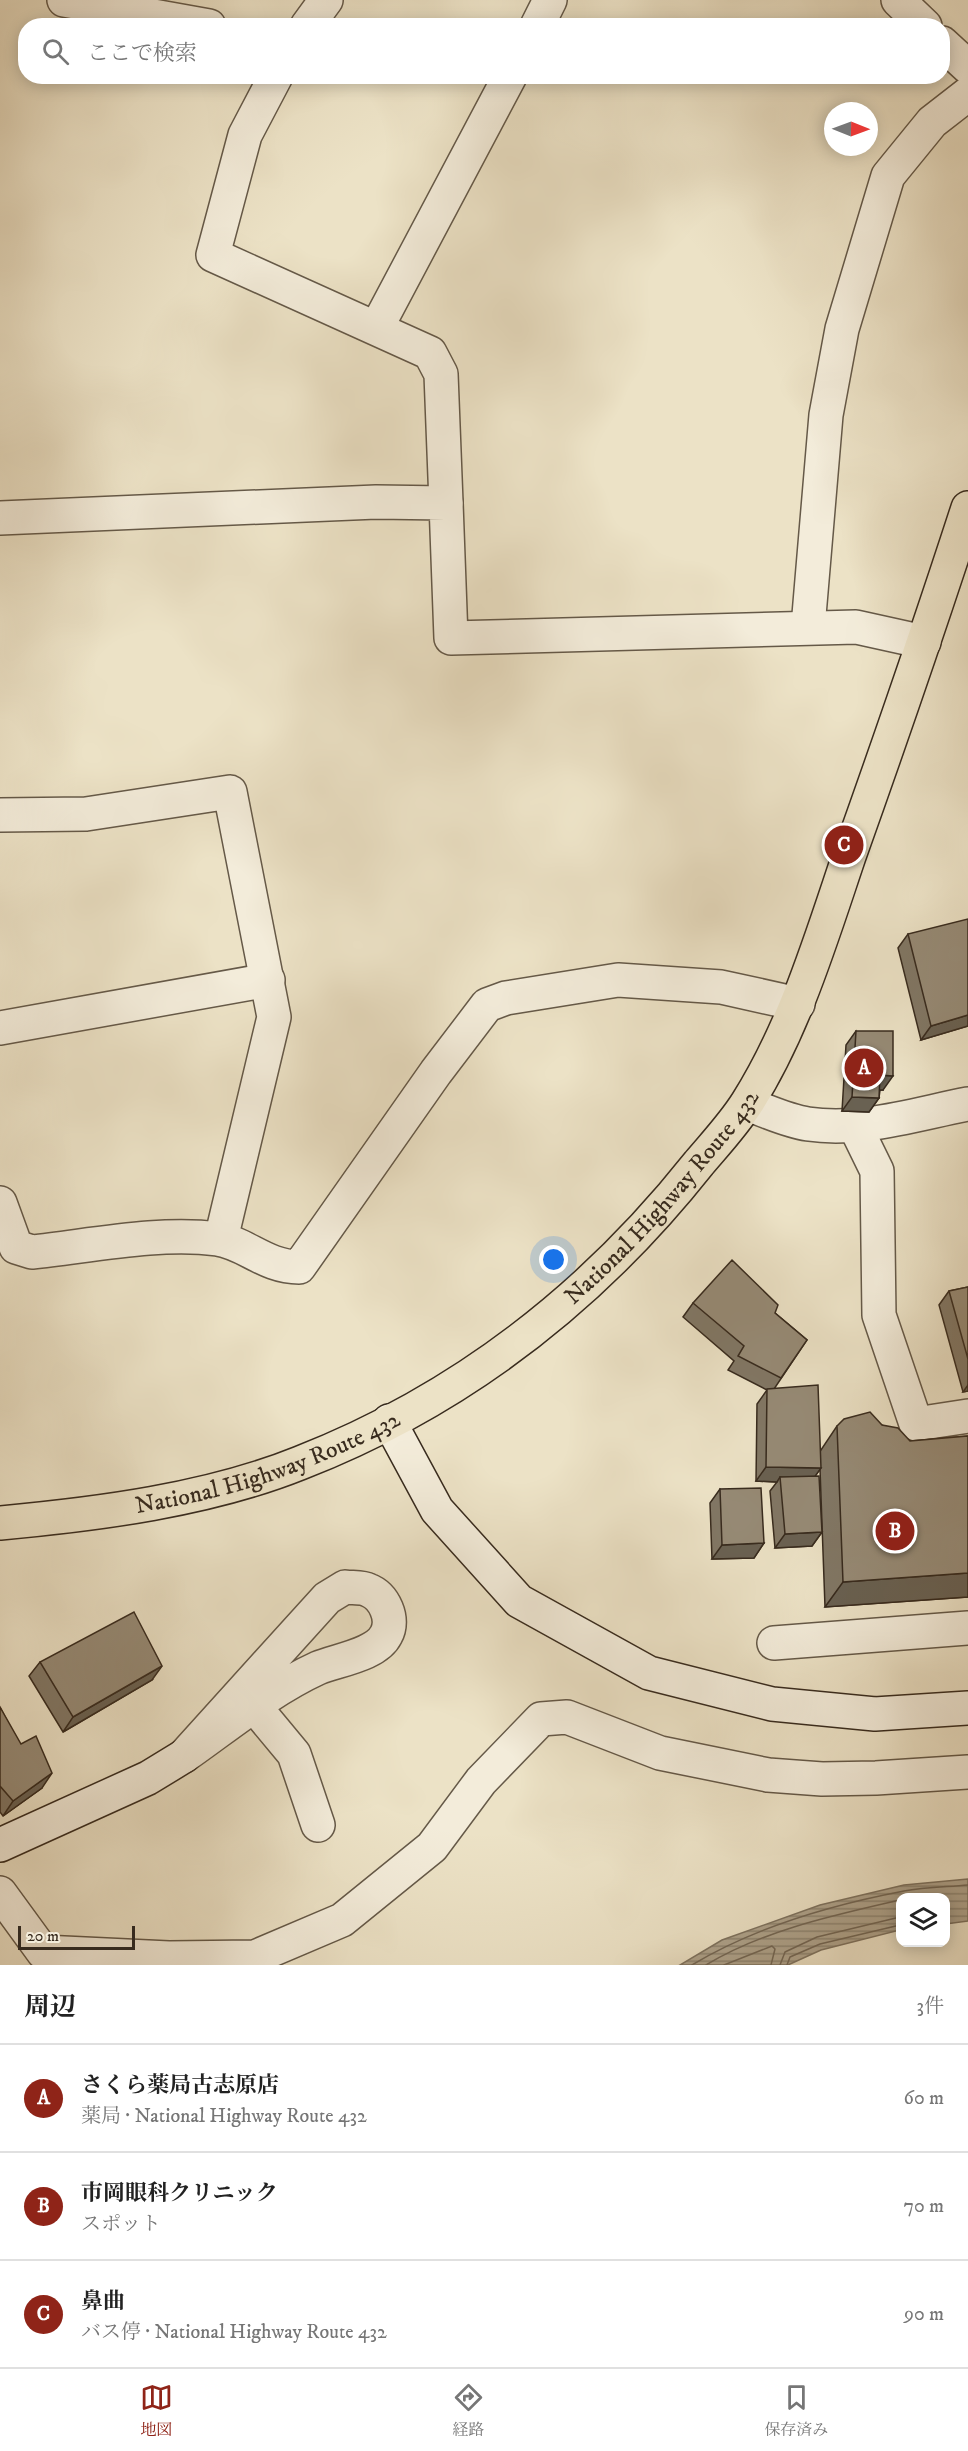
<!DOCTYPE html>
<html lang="ja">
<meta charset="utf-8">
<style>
:root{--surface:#fff;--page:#f6f6f6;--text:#222;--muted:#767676;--line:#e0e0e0;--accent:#8f2418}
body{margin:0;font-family:"IM FELL DW Pica","Noto Serif JP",serif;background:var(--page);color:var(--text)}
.controls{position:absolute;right:18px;bottom:18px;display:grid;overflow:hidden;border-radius:12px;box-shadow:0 3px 15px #0003}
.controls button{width:54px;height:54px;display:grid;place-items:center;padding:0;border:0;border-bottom:2px solid var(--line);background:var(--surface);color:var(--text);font:30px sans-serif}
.compass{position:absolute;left:824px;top:102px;width:54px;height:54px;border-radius:50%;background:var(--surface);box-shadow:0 3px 15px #0003;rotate:91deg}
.scale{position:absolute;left:18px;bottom:15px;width:117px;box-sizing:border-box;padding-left:6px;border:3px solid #382b1e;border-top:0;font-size:16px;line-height:21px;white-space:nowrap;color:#382b1e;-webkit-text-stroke:4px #f3ecda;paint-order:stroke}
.you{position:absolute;left:554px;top:1260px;width:21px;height:21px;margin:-15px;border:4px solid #fff;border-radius:50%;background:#1a73e8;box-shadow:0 0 0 9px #1a73e833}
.badge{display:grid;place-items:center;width:39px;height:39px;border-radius:50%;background:var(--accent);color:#fff;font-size:20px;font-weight:700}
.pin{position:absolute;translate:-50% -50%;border:3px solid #fff;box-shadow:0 2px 6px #0006}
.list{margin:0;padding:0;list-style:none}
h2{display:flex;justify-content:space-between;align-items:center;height:78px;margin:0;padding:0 24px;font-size:26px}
h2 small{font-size:20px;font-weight:400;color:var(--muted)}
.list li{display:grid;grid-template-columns:39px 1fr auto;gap:18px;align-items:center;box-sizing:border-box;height:108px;padding:0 24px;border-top:2px solid var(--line)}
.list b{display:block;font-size:22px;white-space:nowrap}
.list p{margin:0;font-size:20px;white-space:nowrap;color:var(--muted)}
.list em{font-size:20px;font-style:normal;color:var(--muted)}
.icon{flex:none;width:33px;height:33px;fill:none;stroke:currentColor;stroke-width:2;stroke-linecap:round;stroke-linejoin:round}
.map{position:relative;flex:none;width:968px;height:1965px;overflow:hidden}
.search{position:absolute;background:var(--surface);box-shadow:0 3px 15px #0003;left:18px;right:18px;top:18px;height:66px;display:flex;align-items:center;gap:15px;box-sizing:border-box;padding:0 21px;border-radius:24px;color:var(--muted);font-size:22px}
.sheet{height:402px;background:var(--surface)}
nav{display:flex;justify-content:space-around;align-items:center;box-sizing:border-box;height:84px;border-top:2px solid var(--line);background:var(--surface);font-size:16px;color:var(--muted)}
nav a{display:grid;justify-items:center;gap:3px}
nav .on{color:var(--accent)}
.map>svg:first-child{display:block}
.water{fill:url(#water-rules);stroke:#7f7461;stroke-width:1.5}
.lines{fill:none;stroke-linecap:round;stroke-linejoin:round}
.shore{stroke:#746856;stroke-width:1.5}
.street-casing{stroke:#655948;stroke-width:36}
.secondary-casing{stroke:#382b1e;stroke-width:36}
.highway-casing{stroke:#382b1e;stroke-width:36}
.street{stroke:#f3ecda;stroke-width:33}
.secondary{stroke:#f3ecda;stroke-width:33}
.highway{stroke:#ece2c6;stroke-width:33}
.wall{fill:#817765;stroke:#382b1e;stroke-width:1.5}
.shaded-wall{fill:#696152;stroke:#382b1e;stroke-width:1.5}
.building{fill:#968a75;stroke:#382b1e;stroke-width:1.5}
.labels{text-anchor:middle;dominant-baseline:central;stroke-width:4.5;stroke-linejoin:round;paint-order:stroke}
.street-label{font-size:24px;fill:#382b1e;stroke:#f3ecda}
</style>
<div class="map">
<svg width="968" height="1965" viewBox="0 0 968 1965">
<defs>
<pattern id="water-rules" width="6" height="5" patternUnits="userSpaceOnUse" patternTransform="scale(1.5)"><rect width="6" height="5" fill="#afa48d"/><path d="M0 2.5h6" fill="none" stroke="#8f8673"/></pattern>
</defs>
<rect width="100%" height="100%" fill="#ece2c6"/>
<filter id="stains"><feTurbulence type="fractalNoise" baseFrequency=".00333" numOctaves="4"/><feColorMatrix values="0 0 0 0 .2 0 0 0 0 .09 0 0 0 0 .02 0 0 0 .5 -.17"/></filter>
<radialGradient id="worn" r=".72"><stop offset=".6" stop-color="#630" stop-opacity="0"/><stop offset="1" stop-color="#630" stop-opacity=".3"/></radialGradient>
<path class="water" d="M 968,1879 L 968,1921 L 946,1924 L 946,1898 L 900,1898 L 900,1930 L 821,1950 L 788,1965 L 680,1965 L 722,1940 L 820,1905 L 904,1885 Z"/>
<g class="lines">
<g class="shore">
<path d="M 692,1965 C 755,1927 831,1905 904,1891 C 925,1887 947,1887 968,1885"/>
<path d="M 706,1965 C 764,1930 835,1915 900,1900"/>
<path d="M 724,1965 L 772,1946 L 775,1949 L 771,1965"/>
<path d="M 780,1965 L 785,1952 L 817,1937 L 900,1917"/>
<path d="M 787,1965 L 790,1957 L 820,1944 L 900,1925"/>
</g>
<g class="street-casing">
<g id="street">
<path d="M 64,0 L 209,26"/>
<path d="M 898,0 L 925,26"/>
<path d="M 307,26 L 326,0"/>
<path d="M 537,26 L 550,0"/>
<path d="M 942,43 L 968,67"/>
<path d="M 276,76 L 245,135 L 213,255 L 430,353 L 441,374 L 446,503"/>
<path d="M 377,327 L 510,76"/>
<path d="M 0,518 L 376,502 L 446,503 L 451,638 L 856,627 L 924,642"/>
<path d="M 808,627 L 826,415 L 842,329 L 888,176 L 932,122 L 968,94"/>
<path d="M 0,815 L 86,814 L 230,792 L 274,1017 L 221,1239"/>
<path d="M 0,1028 L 268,980"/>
<path d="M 747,1104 C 767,1111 787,1121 808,1124 C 861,1132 916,1114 968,1104"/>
<path d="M 855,1126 L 877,1171 L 879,1315 L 916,1424 L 968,1416"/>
<path d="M 0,1203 L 16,1247 L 32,1252 C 89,1246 161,1231 217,1239 C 246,1243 265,1267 299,1267 L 436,1072 L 487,1005 L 506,998 L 618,980 L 721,987 L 798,1004"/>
<path d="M 345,1587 C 352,1588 362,1587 368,1590 C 384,1596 395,1619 386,1635 C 376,1655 337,1660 318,1668 C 270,1690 227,1726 184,1756 L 327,1598 Z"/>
<path d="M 774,1643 L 968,1628"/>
<path d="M 255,1707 L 294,1754 L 318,1825"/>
<path d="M 0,1893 L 43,1952 L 169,1958 L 255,1957 L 342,1920 L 432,1847 L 481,1781 L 541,1719 L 567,1717 L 660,1753 L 768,1775 L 822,1779 L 876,1778 L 968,1772"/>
</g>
</g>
<g class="secondary-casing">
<g id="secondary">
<path d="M 389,1421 L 437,1510 L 519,1601 L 649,1673 L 772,1704 L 875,1714 L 968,1708"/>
<path d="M 0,1845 L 148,1778 L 184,1756"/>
</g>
</g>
<g class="highway-casing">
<g id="highway">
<path id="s1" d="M 0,1523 C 98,1514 208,1500 300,1463 C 461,1400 592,1298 699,1163 C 715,1144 733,1125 747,1103 C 794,1029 821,939 849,856 C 890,741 930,625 968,508"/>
</g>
</g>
<use href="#street" class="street"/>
<use href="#secondary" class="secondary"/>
<use href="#highway" class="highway"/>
</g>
<g class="wall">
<path d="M 908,934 L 968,1026 L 921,1040 L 898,948 Z"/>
<path d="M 856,1031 L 883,1090 L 880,1090 L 879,1098 L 869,1112 L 842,1111 L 846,1045 Z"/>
<path d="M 968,1287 L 968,1391 L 963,1392 L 939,1305 L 949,1291 Z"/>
<path d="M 693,1303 L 775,1313 L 807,1340 L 774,1389 L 821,1450 L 837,1426 L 882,1425 L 910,1441 L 968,1436 L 968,1597 L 825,1607 L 820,1469 L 815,1476 L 822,1532 L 812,1546 L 775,1548 L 770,1491 L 777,1482 L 756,1481 L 757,1404 L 767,1390 L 728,1370 L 734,1361 L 683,1317 Z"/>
<path d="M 720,1489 L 764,1543 L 754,1558 L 712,1559 L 710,1503 Z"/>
<path d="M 40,1662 L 152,1680 L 63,1732 L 29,1676 Z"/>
<path d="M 0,1707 L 42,1788 L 3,1816 L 0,1812 Z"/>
</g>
<g class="shaded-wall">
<path d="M 968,1015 L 968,1026 L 921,1040 L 931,1026 Z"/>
<path d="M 880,1075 L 893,1076 L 883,1090 L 870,1090 Z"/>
<path d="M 852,1097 L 879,1098 L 869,1112 L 842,1111 Z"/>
<path d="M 968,1385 L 968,1391 L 963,1392 Z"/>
<path d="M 766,1467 L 821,1468 L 811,1482 L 780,1477 L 777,1482 L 756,1481 Z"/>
<path d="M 822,1532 L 812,1546 L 775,1548 L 785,1534 Z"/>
<path d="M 764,1543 L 754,1558 L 712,1559 L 722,1545 Z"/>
<path d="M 968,1573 L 968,1597 L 825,1607 L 843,1582 Z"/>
<path d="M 162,1666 L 152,1680 L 63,1732 L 73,1717 Z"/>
<path d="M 52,1773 L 42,1788 L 3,1816 L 13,1801 Z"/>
</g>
<g class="building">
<path d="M 968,919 L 968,1015 L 931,1026 L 908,934 Z"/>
<path d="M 856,1031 L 893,1031 L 893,1076 L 880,1075 L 879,1098 L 852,1097 Z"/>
<path d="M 732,1260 L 778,1305 L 775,1313 L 807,1340 L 781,1378 L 738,1356 L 744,1346 L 693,1303 Z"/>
<path d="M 968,1287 L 968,1359 L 949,1291 Z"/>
<path d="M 818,1385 L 821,1468 L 766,1467 L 767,1389 Z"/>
<path d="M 870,1412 L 882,1425 L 898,1428 L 910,1441 L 968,1436 L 968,1573 L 843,1582 L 837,1426 L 844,1419 Z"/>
<path d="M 819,1476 L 822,1532 L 785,1534 L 780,1477 Z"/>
<path d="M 761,1488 L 764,1543 L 722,1545 L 720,1489 Z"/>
<path d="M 134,1612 L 162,1666 L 73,1717 L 40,1662 Z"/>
<path d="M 0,1707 L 21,1744 L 36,1736 L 52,1773 L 13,1801 L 0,1786 Z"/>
</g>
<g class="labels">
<g class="street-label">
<text stroke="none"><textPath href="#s1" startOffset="762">National Highway Route 432</textPath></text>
<text stroke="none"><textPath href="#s1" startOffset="276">National Highway Route 432</textPath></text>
</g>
</g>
<rect width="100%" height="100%" filter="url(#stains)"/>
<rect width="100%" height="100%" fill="url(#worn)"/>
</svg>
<div class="controls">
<button><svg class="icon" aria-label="layers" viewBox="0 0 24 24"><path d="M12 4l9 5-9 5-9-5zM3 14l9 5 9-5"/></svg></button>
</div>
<svg class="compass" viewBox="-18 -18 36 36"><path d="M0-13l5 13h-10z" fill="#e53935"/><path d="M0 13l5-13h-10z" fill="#767676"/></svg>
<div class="scale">20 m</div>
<div class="you"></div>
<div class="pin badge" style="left:864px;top:1068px">A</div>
<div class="pin badge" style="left:895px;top:1531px">B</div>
<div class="pin badge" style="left:844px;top:845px">C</div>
<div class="search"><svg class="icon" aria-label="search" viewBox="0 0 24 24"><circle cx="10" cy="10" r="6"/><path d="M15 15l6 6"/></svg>ここで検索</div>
</div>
<section class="sheet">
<h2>周辺<small>3件</small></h2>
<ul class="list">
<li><span class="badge">A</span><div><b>さくら薬局古志原店</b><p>薬局 · National Highway Route 432</p></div><em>60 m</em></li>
<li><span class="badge">B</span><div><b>市岡眼科クリニック</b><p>スポット</p></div><em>70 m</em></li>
<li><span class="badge">C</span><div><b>鼻曲</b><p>バス停 · National Highway Route 432</p></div><em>90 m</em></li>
</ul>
</section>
<nav>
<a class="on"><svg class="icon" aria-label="map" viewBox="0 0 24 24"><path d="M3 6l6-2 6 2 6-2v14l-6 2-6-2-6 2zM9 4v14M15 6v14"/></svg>地図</a>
<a><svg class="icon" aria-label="directions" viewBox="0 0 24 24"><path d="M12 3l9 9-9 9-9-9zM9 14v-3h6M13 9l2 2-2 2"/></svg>経路</a>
<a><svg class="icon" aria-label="saved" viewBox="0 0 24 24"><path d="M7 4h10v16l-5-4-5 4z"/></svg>保存済み</a>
</nav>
